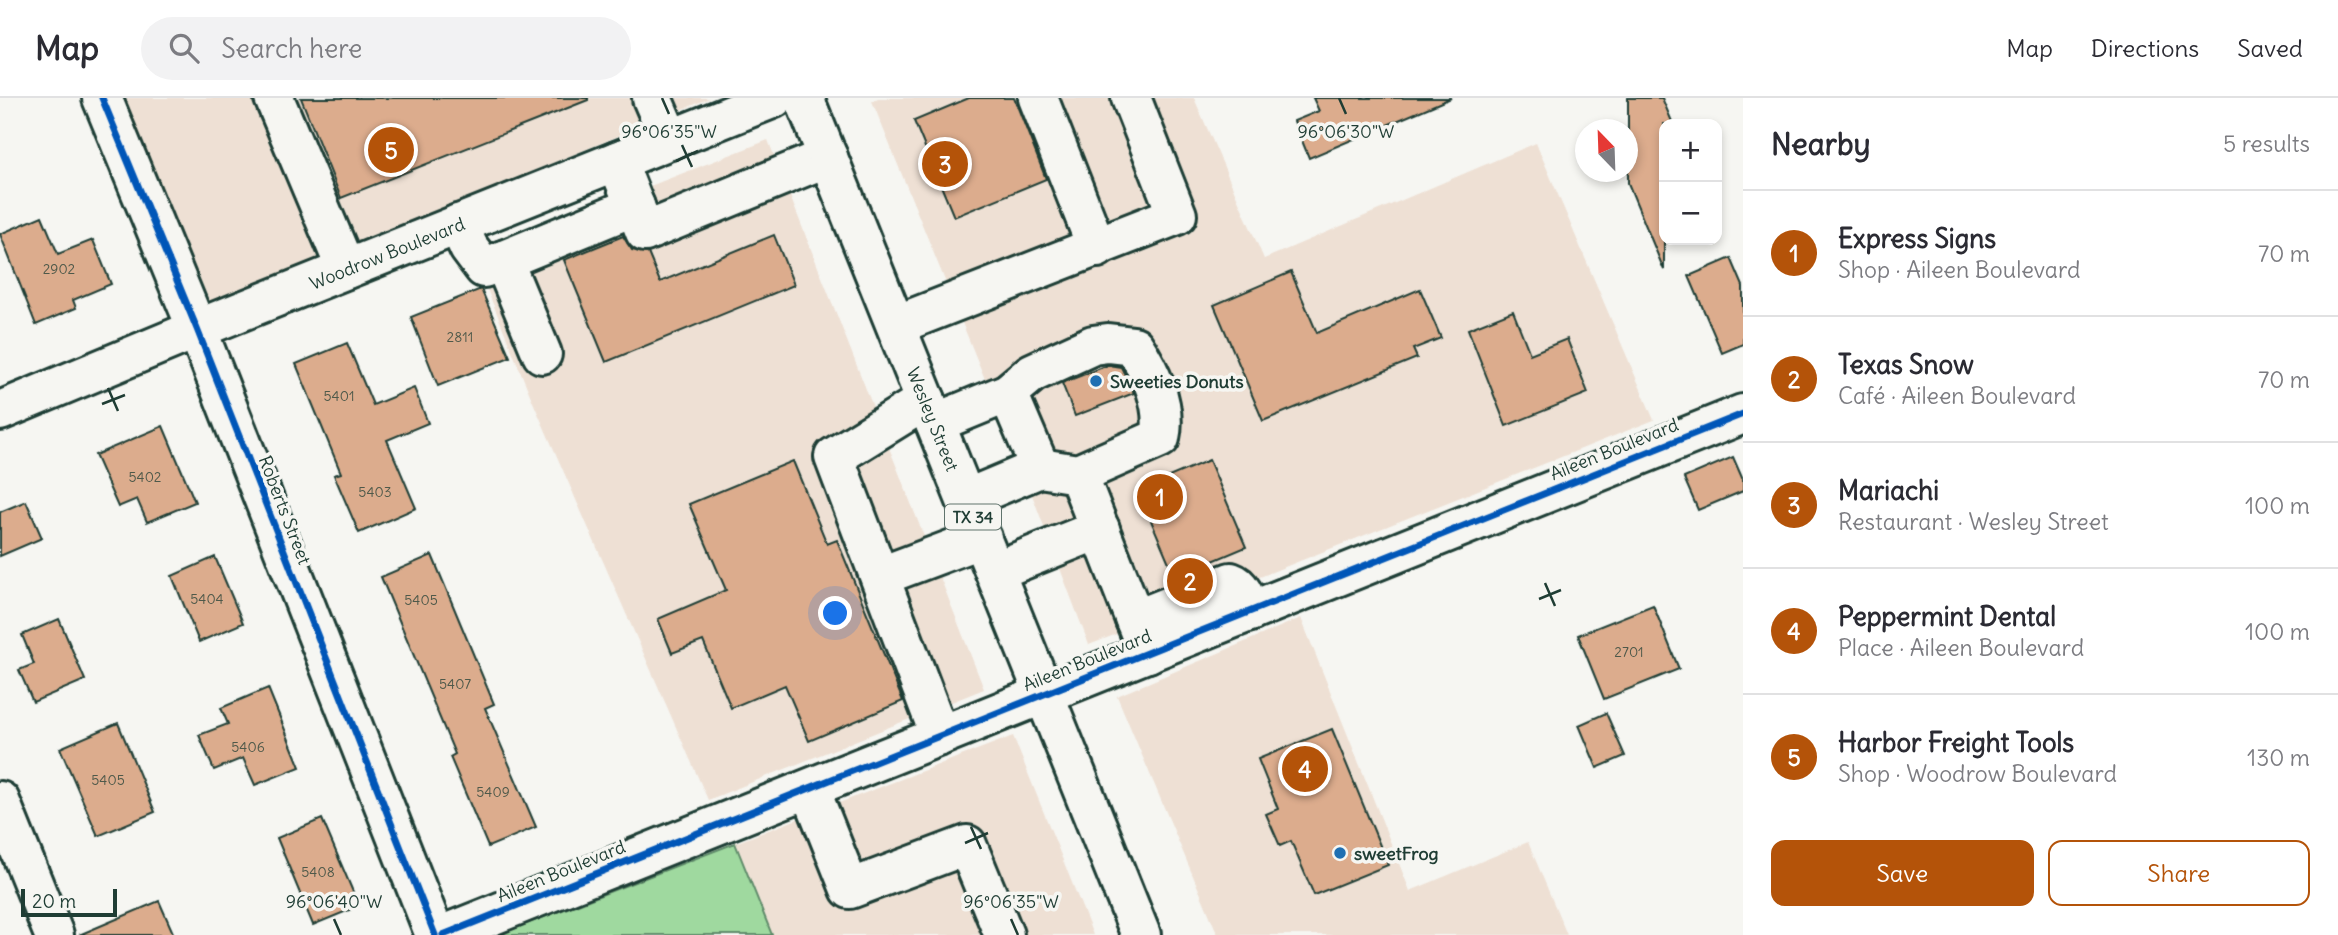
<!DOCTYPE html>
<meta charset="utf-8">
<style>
:root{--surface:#fff;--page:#f2f2f3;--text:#2b2b33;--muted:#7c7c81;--line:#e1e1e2;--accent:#b45309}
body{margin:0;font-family:Delius,sans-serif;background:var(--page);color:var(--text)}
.controls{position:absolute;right:21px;top:21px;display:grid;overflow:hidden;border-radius:14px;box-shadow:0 4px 10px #0003}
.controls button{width:63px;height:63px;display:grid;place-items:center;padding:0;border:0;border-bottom:2px solid var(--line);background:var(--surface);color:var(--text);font:35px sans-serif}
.compass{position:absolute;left:1575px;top:21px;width:63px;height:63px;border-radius:50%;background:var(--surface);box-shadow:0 4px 10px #0003;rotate:337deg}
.scale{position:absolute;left:21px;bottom:18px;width:96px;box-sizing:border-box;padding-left:7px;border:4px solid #1f3d34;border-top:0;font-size:19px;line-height:24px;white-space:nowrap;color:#1f3d34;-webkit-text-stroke:5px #f6f6f2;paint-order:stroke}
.you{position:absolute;left:836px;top:516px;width:24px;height:24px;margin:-18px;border:5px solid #fff;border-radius:50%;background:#1a73e8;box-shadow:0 0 0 10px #1a73e833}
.badge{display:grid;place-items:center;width:46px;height:46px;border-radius:50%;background:var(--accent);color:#fff;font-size:23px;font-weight:700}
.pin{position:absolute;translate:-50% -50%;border:4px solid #fff;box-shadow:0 2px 7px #0006}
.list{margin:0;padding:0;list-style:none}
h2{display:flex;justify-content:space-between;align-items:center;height:91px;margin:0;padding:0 28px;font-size:30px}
h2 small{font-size:23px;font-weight:400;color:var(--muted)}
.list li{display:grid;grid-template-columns:46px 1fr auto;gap:21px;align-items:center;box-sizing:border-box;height:126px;padding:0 28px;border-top:2px solid var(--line)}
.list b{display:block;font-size:26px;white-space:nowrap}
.list p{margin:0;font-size:23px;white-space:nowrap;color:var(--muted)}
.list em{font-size:23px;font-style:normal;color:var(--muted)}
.actions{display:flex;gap:14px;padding:21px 28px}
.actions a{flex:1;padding:16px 0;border:2px solid var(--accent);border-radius:14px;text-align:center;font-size:24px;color:var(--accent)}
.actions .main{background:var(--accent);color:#fff}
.icon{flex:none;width:38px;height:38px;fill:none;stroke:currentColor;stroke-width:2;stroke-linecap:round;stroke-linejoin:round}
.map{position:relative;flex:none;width:1743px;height:837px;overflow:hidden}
header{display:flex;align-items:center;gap:42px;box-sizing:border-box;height:98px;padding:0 35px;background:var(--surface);border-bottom:2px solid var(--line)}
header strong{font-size:33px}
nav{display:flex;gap:38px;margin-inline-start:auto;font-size:24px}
.search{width:490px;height:63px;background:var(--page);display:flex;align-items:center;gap:18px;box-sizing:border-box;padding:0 24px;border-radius:38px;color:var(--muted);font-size:26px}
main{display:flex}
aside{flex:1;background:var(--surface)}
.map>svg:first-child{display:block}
.built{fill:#eee0d4}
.green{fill:#9fd99f;stroke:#5f8b6a;stroke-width:2}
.building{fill:#dcac8d;stroke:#1f3d34;stroke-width:2}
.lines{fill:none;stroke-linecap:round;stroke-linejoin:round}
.minor-casing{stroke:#1f3d34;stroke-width:44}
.major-casing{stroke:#1f3d34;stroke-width:44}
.minor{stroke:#f6f6f2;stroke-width:38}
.major{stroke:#f6f6f2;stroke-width:38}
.cycleway-casing{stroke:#f6f6f2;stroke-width:11}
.cycleway{stroke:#0057b8;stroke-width:7}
.ticks{fill:none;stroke:#1f3d34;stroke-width:2.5}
.poi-dot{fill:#1f6fb2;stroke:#f6f6f2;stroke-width:2.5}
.labels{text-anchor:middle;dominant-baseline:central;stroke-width:7;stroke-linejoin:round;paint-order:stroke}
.number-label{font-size:14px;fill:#4e594a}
.shield{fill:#f6f6f2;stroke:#60746d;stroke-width:2}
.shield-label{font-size:16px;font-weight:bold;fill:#1f3d34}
.street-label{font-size:18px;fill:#1f3d34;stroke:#f6f6f2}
.poi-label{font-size:18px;font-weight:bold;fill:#1f3d34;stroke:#f6f6f2;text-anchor:start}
.ticks-label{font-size:18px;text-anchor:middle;fill:#1f3d34;stroke:#f6f6f2;stroke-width:7;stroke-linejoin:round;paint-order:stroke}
</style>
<header>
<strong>Map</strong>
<div class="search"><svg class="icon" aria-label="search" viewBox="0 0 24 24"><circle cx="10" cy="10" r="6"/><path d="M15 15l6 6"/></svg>Search here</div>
<nav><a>Map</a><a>Directions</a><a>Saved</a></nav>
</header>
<main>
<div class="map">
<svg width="1743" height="837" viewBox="0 0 1743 837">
<rect width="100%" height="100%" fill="#f6f6f2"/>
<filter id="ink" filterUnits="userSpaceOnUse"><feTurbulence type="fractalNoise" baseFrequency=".0143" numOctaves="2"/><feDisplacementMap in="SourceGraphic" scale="14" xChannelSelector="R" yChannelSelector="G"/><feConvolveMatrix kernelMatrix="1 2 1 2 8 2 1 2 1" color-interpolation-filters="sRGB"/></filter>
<g filter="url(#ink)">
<g class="built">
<path d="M 124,0 L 710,0 L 211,207 Z"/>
<path d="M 878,0 L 1194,0 L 1264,161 L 1536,45 L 1654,322 L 1089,547 L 1034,402 L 872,3 Z"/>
<path d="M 768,42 L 984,591 L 708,702 L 533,304 L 473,157 Z"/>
<path d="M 1301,520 L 1410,793 L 1528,744 L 1567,837 L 1218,837 L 1117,598 Z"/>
<path d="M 1013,638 L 1093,837 L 772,837 L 735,745 Z"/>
</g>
<path class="green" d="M 735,745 L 772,837 L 498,837 Z"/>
<g class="building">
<path d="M 301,0 L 588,0 L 588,2 L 341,100 Z"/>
<path d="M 969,0 L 1014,0 L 1046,81 L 954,119 L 914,23 Z"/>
<path d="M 1313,0 L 1451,0 L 1309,60 L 1294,23 L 1319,13 Z"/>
<path d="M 1628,0 L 1662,0 L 1673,26 L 1664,26 L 1664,172 L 1628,85 Z"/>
<path d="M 42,118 L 58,156 L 93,142 L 111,186 L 73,202 L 76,210 L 36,227 L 0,136 Z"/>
<path d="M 774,137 L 794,187 L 606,264 L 564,162 L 623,138 L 632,152 L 648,155 L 660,184 Z"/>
<path d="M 1731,160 L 1743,188 L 1743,246 L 1722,255 L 1689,178 Z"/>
<path d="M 1291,174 L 1317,235 L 1420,191 L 1441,240 L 1413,251 L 1417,260 L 1263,323 L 1214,207 Z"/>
<path d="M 481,191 L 510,259 L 438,288 L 411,219 Z"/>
<path d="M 1513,213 L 1530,256 L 1567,241 L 1588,295 L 1506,328 L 1468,231 Z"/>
<path d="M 347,245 L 373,307 L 414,290 L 428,325 L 387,342 L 416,410 L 359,435 L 334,377 L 341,375 L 296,266 Z"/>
<path d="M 1108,267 L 1121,269 L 1134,295 L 1075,318 L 1062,285 Z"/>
<path d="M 163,328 L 195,404 L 147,424 L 137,401 L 118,409 L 95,357 Z"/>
<path d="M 1733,359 L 1743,382 L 1743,393 L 1698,412 L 1684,380 Z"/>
<path d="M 1209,362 L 1246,449 L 1175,479 L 1138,392 Z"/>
<path d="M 793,363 L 827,446 L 837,442 L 903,603 L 809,643 L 785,587 L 731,610 L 703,543 L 672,555 L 658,521 L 726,492 L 689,406 Z"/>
<path d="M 26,403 L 42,440 L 0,458 L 0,414 Z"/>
<path d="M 432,457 L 494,606 L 485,610 L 536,729 L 488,749 L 450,659 L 455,656 L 381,479 Z"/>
<path d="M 215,459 L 243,525 L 199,544 L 172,478 Z"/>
<path d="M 1653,507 L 1679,571 L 1604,601 L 1578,537 Z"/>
<path d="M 59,521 L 85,582 L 33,604 L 19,572 L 34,566 L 22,537 Z"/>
<path d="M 268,590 L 300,669 L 255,687 L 243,660 L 214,672 L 199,637 L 228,626 L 221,610 Z"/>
<path d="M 1606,615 L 1625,658 L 1597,670 L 1579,627 Z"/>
<path d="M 118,625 L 155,714 L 98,738 L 60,650 Z"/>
<path d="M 1332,631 L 1388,767 L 1314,797 L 1291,743 L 1280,748 L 1266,716 L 1278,711 L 1258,661 Z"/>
<path d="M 322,721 L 359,808 L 313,827 L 277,740 Z"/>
<path d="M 159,803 L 174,837 L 79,837 Z"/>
</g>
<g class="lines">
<g class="minor-casing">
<g id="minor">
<path d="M 102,0 L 197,231 L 435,837"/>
<path d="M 274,0 L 346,171"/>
<path d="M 652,0 L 670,42"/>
<path d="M 1038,0 L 1097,150"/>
<path d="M 617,63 L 645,134 L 828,59"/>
<path d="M 458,126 L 469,150 L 484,170 L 635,108"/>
<path d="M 503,162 L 542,256"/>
<path d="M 896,227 L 1177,117 L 1131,0"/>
<path d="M 1008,295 L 1040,370"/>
<path d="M 926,302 L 834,359 L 940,638"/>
<path id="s1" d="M 0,313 L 197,231 L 774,0"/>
<path d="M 935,325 L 1008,295 L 1032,275 L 1093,247 L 1108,245 L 1134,248 C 1151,274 1167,309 1160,340 L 1078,376 L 1040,370 L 966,401"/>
<path d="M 1078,376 L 1148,555"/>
<path d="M 995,473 L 1100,431"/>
<path d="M 881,478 L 982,440"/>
<path d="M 1135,522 L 1231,484 C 1243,488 1246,503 1250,514"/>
<path d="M 810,691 L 850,791 L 967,747 L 1004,837"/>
<path d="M 0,703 L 54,837"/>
<path d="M 443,837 L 1743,316"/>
</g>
</g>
<g class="major-casing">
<g id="major">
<path id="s2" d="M 804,0 L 1141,837"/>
</g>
</g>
<use href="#minor" class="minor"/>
<use href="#major" class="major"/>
<g class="cycleway-casing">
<g id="cycleway">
<path d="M 102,0 L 197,231 L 435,837"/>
<path d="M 443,837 L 1743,316"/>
</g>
</g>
<use href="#cycleway" class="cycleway"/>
</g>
</g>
<path class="ticks" d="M 662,0 L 669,16M 1339,0 L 1346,16M 682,47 L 692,69M 676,63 L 698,53M 108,290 L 118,313M 102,306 L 125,297M 1545,485 L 1555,508M 1539,501 L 1561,492M 971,729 L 981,751M 965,745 L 988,735M 334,821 L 341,837M 1011,821 L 1018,837"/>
<g class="poi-dot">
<circle cx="1096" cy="283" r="7"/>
<circle cx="1340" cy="755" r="7"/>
</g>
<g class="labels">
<g class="number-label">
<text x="59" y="171">2902</text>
<text x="460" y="239">2811</text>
<text x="339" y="298">5401</text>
<text x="145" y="379">5402</text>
<text x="375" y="394">5403</text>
<text x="207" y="501">5404</text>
<text x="421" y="502">5405</text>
<text x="1629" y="554">2701</text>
<text x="455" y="586">5407</text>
<text x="248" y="649">5406</text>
<text x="108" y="682">5405</text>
<text x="493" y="694">5409</text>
<text x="318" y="774">5408</text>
</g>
<rect class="shield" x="945" y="406.5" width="56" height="25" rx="5"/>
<g class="shield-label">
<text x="973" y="419">TX 34</text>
</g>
<g class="street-label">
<text stroke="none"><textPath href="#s1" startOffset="418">Woodrow Boulevard</textPath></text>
<text stroke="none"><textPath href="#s2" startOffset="346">Wesley Street</textPath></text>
<text transform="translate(1614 351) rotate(-22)">Aileen Boulevard</text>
<text transform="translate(285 412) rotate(69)">Roberts Street</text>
<text transform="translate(1087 562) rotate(-22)">Aileen Boulevard</text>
<text transform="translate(561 773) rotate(-22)">Aileen Boulevard</text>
</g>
<g class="poi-label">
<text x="1110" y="283">Sweeties Donuts</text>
<text x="1354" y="755">sweetFrog</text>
</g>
</g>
<g class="ticks-label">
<text x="669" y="40">96°06'35"W</text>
<text x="1346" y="40">96°06'30"W</text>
<text x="334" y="810">96°06'40"W</text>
<text x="1011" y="810">96°06'35"W</text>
</g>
</svg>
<div class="controls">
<button>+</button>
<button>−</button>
</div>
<svg class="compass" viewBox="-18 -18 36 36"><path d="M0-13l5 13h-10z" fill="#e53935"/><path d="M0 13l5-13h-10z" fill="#7c7c81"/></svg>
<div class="scale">20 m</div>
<div class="you"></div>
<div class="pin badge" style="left:1160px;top:399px">1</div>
<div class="pin badge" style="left:1190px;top:483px">2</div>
<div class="pin badge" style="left:945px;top:66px">3</div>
<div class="pin badge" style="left:1305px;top:671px">4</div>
<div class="pin badge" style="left:391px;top:52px">5</div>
</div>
<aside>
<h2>Nearby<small>5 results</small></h2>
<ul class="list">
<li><span class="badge">1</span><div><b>Express Signs</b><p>Shop · Aileen Boulevard</p></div><em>70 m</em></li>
<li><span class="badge">2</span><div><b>Texas Snow</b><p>Café · Aileen Boulevard</p></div><em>70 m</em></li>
<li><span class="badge">3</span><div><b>Mariachi</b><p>Restaurant · Wesley Street</p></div><em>100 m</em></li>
<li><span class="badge">4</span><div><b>Peppermint Dental</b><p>Place · Aileen Boulevard</p></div><em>100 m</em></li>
<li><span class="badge">5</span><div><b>Harbor Freight Tools</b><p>Shop · Woodrow Boulevard</p></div><em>130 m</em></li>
</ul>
<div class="actions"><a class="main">Save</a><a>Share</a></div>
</aside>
</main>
